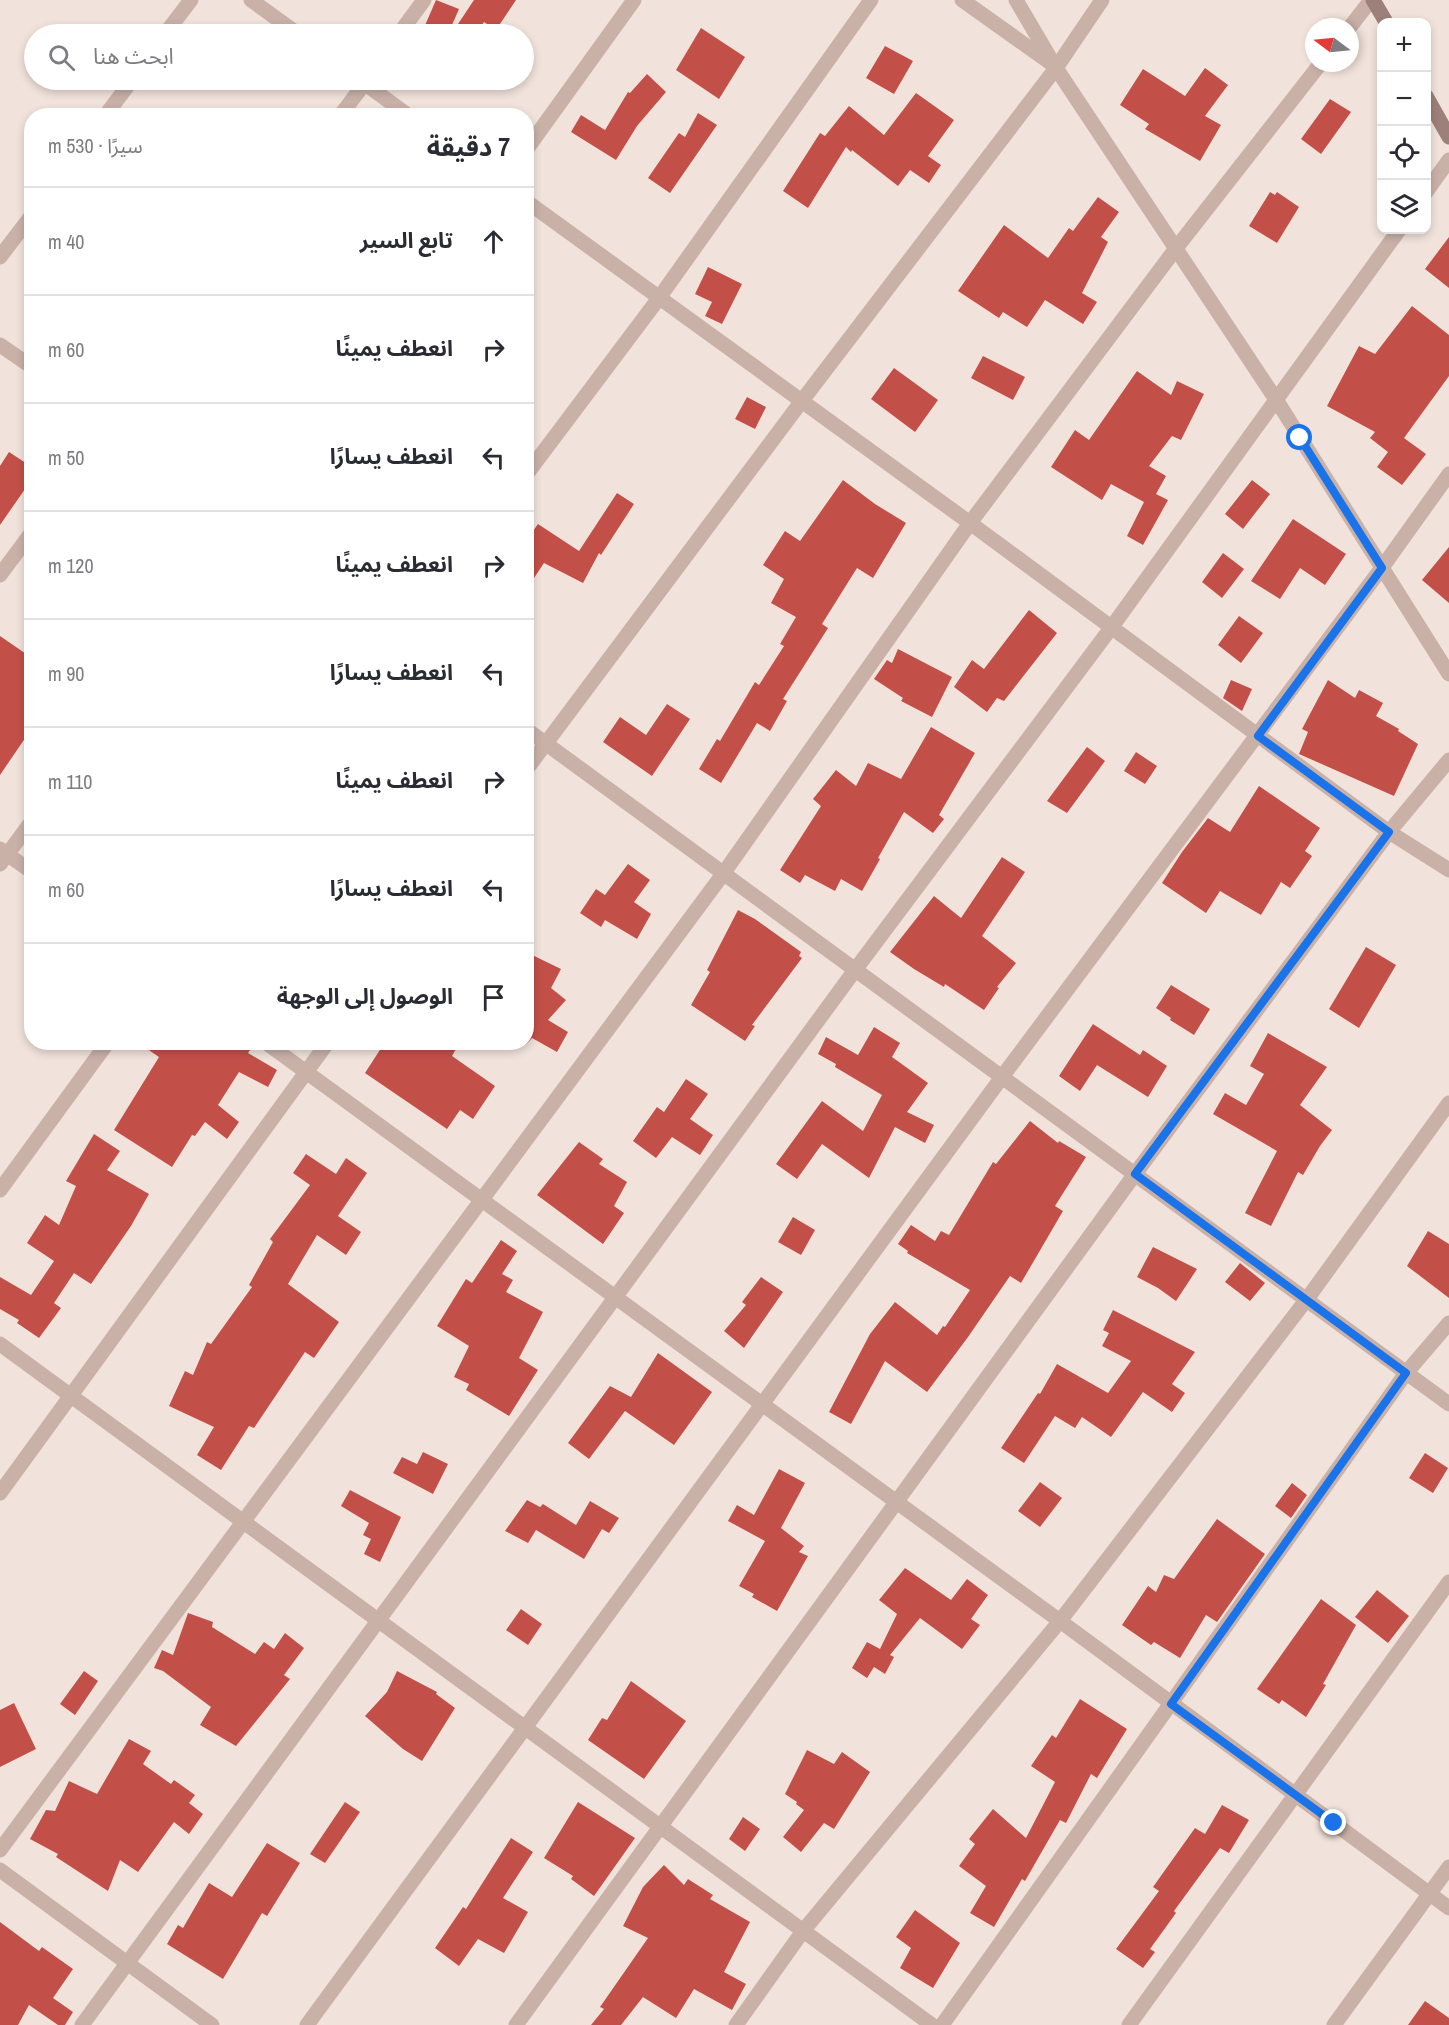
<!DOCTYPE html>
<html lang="ar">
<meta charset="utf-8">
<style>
:root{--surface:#fff;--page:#f7f7f7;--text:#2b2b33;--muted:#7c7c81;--line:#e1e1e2}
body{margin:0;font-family:"Archivo Narrow","Noto Sans Arabic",sans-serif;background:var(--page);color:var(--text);direction:rtl}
.controls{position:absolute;right:18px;top:18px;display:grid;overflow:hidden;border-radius:12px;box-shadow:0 3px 9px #0003}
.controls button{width:54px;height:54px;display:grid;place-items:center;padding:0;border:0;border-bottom:2px solid var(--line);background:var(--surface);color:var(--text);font:30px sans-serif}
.compass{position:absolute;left:1305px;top:18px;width:54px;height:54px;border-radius:50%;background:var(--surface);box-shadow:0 3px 9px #0003;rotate:286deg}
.stop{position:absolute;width:18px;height:18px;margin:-14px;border:4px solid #1a73e8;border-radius:50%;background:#fff}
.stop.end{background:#1a73e8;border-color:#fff;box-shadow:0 2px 6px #0008}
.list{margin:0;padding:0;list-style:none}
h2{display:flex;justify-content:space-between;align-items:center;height:78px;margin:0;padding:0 24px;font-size:26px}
h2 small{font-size:20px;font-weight:400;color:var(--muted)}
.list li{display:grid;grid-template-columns:39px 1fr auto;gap:18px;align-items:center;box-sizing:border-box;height:108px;padding:0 24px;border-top:2px solid var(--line)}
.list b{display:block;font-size:22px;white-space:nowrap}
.list em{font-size:20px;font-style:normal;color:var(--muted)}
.icon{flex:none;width:33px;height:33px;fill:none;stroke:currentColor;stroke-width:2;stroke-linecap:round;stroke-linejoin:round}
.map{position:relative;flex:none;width:1449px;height:2025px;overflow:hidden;direction:ltr}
.search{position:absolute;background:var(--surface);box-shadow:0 3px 9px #0003;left:24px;top:24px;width:510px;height:66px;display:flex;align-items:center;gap:15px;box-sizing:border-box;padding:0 21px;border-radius:33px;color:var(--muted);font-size:22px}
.panel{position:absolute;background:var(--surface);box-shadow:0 3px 9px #0003;left:24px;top:108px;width:510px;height:942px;border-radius:24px;direction:rtl}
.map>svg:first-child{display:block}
.building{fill:#c35048}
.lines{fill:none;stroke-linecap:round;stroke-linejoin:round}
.street{stroke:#c9b1a8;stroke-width:15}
.secondary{stroke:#9d8079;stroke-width:15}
.route{stroke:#1a73e8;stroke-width:8}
</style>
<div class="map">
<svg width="1449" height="2025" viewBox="0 0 1449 2025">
<rect width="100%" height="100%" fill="#f1e3db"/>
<g class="building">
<path d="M 436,0 L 459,9 L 448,34 L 433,34 L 423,30 Z"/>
<path d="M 474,0 L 516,0 L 496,30 L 484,22 L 476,34 L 473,34 L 458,24 Z"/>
<path d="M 701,28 L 745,57 L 719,99 L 676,70 Z"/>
<path d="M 885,46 L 913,61 L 894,94 L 866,78 Z"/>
<path d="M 1205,68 L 1228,85 L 1205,116 L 1221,125 L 1200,161 L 1145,129 L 1149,124 L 1120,105 L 1143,69 L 1185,96 Z"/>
<path d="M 647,74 L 666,92 L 637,126 L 616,160 L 571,132 L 581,115 L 605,130 L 628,92 L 630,93 Z"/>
<path d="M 916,93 L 954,120 L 928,156 L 941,165 L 929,183 L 910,170 L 898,186 L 852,150 L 851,152 L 846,147 L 808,208 L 783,191 L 820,133 L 825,136 L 849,106 L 884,135 Z"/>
<path d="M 1330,99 L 1351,112 L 1321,154 L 1301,139 Z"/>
<path d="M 698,113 L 717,125 L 670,193 L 648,178 L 679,133 L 685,137 Z"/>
<path d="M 1270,192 L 1275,195 L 1277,192 L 1299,207 L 1277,243 L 1249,226 Z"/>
<path d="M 1098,197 L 1119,212 L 1101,237 L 1108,242 L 1082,293 L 1097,302 L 1083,324 L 1045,300 L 1027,327 L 1003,312 L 999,318 L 958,291 L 1004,225 L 1048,258 L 1069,228 L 1073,231 Z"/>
<path d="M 1449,237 L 1449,288 L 1425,269 Z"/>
<path d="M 708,267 L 742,284 L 722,324 L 705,316 L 712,302 L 695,294 Z"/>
<path d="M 1412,306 L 1449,335 L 1449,376 L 1404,438 L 1426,454 L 1402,485 L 1377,467 L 1388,452 L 1370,438 L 1375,432 L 1327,406 L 1359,346 L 1375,354 Z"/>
<path d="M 983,356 L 1025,377 L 1013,400 L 971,378 Z"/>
<path d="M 894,368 L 938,400 L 915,432 L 871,399 Z"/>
<path d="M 1137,371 L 1171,395 L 1177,381 L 1204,394 L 1181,440 L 1172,436 L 1149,466 L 1166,476 L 1156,494 L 1168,500 L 1143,545 L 1127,536 L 1144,502 L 1111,484 L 1102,500 L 1051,467 L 1075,430 L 1089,440 Z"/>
<path d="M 747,397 L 766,407 L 755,429 L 735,419 Z"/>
<path d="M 9,452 L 32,467 L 32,479 L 0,525 L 0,466 Z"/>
<path d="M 843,480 L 875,504 L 906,523 L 873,578 L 857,568 L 822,624 L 828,628 L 783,699 L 787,701 L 770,731 L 757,723 L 721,783 L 699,769 L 717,739 L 720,741 L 755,682 L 759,685 L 784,646 L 780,644 L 796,617 L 771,603 L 784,579 L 763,565 L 785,531 L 800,541 Z"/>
<path d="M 1252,480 L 1270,494 L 1243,529 L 1225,514 Z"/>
<path d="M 617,493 L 634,504 L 601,555 L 599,553 L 583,583 L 544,563 L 526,590 L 526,541 L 538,524 L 579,551 Z"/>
<path d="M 1293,519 L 1346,554 L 1325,585 L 1300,568 L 1280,599 L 1251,581 Z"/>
<path d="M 1449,547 L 1449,603 L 1422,580 Z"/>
<path d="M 1223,553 L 1244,569 L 1222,598 L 1202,582 Z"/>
<path d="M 1029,610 L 1057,633 L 1004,701 L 997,698 L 987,712 L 954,687 L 972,660 L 984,669 Z"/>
<path d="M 1239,616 L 1263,633 L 1241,663 L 1218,645 Z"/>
<path d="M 0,636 L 32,658 L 32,728 L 0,775 Z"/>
<path d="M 898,649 L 952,677 L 932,717 L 901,701 L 903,698 L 874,679 L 887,660 L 892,663 Z"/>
<path d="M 1231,680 L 1252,689 L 1242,711 L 1223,698 Z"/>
<path d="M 1328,680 L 1355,698 L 1359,690 L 1383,703 L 1376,716 L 1399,729 L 1398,731 L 1418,744 L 1394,796 L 1299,754 L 1308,732 L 1302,729 Z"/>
<path d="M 667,704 L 690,719 L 652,776 L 603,742 L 620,717 L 646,735 Z"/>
<path d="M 931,727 L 975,753 L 939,815 L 944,819 L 933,833 L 904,812 L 878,858 L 880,859 L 862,891 L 841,879 L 835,891 L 805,875 L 800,883 L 780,870 L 821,806 L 813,799 L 836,770 L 856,786 L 868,763 L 901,779 Z"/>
<path d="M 1087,747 L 1105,761 L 1067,813 L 1047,801 Z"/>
<path d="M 1136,752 L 1157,766 L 1145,784 L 1124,771 Z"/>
<path d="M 1259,786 L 1320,828 L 1305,851 L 1312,856 L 1290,888 L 1281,882 L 1261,915 L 1220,891 L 1206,913 L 1162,883 L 1182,852 L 1208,818 L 1230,832 Z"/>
<path d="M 1002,857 L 1025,872 L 982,936 L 1016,963 L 997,987 L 999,988 L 984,1010 L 945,984 L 944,987 L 914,969 L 890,952 L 934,896 L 961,918 Z"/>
<path d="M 628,864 L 650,880 L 634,902 L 651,914 L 637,939 L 605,920 L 601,927 L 580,913 L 596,889 L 605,895 Z"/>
<path d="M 738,910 L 755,919 L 801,952 L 799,956 L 802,958 L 752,1025 L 755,1026 L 745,1041 L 691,1005 L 710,972 L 707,970 Z"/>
<path d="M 1366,947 L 1396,965 L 1359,1028 L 1329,1009 Z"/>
<path d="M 526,952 L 561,969 L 551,988 L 566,1000 L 548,1020 L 568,1032 L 557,1052 L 532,1038 L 526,1044 Z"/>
<path d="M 1171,985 L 1210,1009 L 1194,1035 L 1170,1020 L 1171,1018 L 1156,1008 Z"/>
<path d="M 1093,1024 L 1140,1055 L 1143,1050 L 1167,1066 L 1148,1097 L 1097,1065 L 1080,1091 L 1059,1076 Z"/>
<path d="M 874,1027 L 900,1043 L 892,1057 L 928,1083 L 907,1112 L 934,1125 L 925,1143 L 895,1127 L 869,1178 L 822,1144 L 797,1179 L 776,1164 L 822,1101 L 863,1131 L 882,1095 L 835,1067 L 836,1064 L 818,1054 L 826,1037 L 858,1055 Z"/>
<path d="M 1268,1033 L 1327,1067 L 1300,1105 L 1332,1130 L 1320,1146 L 1303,1175 L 1298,1172 L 1271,1226 L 1245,1213 L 1277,1151 L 1213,1114 L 1225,1093 L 1246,1105 L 1264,1074 L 1250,1066 Z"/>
<path d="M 137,1042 L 237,1042 L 250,1050 L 248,1053 L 277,1070 L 268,1087 L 239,1072 L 218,1105 L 239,1122 L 227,1139 L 205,1122 L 195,1136 L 192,1135 L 172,1167 L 114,1130 L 159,1057 Z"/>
<path d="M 385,1042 L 460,1042 L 452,1056 L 495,1086 L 473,1119 L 460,1110 L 447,1129 L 365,1073 Z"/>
<path d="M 686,1079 L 708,1094 L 690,1119 L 713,1135 L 700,1155 L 672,1137 L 656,1158 L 633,1141 L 657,1107 L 664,1112 Z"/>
<path d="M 1030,1121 L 1058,1143 L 1059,1141 L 1086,1157 L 1055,1206 L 1063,1211 L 1021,1283 L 1010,1276 L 968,1337 L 927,1392 L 885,1361 L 851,1424 L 829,1412 L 870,1334 L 895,1302 L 937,1335 L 943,1326 L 945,1327 L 970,1290 L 907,1253 L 908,1251 L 898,1244 L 911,1225 L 935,1241 L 941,1231 L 949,1235 L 993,1162 L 996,1164 Z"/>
<path d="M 94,1134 L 120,1151 L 107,1170 L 149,1194 L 131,1226 L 91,1284 L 74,1273 L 54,1303 L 61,1308 L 39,1338 L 17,1323 L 19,1320 L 0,1309 L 0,1277 L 31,1295 L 54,1261 L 27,1243 L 45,1215 L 59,1225 L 76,1186 L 66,1181 Z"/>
<path d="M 579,1142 L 603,1159 L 599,1164 L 627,1182 L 614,1206 L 624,1213 L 603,1244 L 537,1195 Z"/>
<path d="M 306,1154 L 336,1174 L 346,1158 L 367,1173 L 338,1216 L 361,1232 L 346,1255 L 317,1235 L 288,1284 L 339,1322 L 314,1358 L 305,1352 L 254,1428 L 249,1426 L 221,1470 L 197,1455 L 214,1427 L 169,1406 L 185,1371 L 193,1375 L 207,1342 L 211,1344 L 252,1287 L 249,1285 L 273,1242 L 270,1239 L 310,1185 L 293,1173 Z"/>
<path d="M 793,1217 L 815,1230 L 801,1255 L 778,1242 Z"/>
<path d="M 1428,1231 L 1449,1244 L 1449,1298 L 1407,1266 Z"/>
<path d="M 501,1240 L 517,1251 L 502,1274 L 513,1280 L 506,1292 L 543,1312 L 519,1358 L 538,1370 L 509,1416 L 466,1390 L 469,1384 L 454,1377 L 469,1346 L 437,1326 L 466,1279 L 472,1283 Z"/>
<path d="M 1153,1247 L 1197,1269 L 1176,1301 L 1158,1288 L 1137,1277 Z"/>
<path d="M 1240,1263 L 1265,1283 L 1250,1301 L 1225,1282 Z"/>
<path d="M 761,1277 L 783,1292 L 744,1348 L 724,1331 L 746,1305 L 742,1302 Z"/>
<path d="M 1113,1310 L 1195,1352 L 1172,1384 L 1185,1393 L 1172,1412 L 1143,1392 L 1111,1437 L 1082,1417 L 1075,1428 L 1055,1416 L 1024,1463 L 1001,1448 L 1038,1393 L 1040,1394 L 1057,1364 L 1108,1393 L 1131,1361 L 1102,1346 L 1109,1333 L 1103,1330 Z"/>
<path d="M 658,1353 L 712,1392 L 674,1445 L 625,1411 L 589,1459 L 568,1443 L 610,1386 L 631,1397 Z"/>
<path d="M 423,1452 L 448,1464 L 433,1494 L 393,1473 L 402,1457 L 417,1464 Z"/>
<path d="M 1425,1453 L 1448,1468 L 1433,1493 L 1409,1478 Z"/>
<path d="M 779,1469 L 805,1483 L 781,1528 L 804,1546 L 799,1552 L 808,1556 L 777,1611 L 752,1597 L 754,1594 L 739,1586 L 765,1541 L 728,1521 L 737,1505 L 754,1515 Z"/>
<path d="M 1040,1482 L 1062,1498 L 1040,1527 L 1018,1511 Z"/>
<path d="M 1292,1483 L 1307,1495 L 1291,1518 L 1275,1506 Z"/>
<path d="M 350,1490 L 401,1517 L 380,1562 L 364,1554 L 371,1539 L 363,1535 L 369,1523 L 341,1506 Z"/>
<path d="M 527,1500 L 540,1507 L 543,1504 L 576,1525 L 590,1501 L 619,1518 L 609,1533 L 602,1529 L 584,1559 L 536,1530 L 528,1543 L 505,1531 Z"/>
<path d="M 1217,1519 L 1265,1554 L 1217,1622 L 1206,1615 L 1180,1658 L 1154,1642 L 1151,1645 L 1122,1625 L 1148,1586 L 1156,1592 L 1164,1575 L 1174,1579 Z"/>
<path d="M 905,1568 L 951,1600 L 967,1579 L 988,1595 L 971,1619 L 980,1625 L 962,1649 L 920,1618 L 890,1655 L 894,1657 L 885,1674 L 874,1667 L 867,1678 L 852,1668 L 867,1642 L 880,1649 L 897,1614 L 879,1600 Z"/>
<path d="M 1377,1590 L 1409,1616 L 1388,1643 L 1355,1617 Z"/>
<path d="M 1321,1599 L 1356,1625 L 1323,1684 L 1326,1685 L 1306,1717 L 1282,1700 L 1279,1704 L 1257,1689 Z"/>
<path d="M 521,1609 L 542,1624 L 528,1645 L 506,1630 Z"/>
<path d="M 188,1613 L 213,1622 L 212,1627 L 255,1654 L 264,1642 L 274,1649 L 285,1633 L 304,1648 L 284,1675 L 290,1679 L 236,1746 L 200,1725 L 211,1707 L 163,1671 L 154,1668 L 162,1650 L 173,1655 Z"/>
<path d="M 84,1671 L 98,1681 L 75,1715 L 60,1704 Z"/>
<path d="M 397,1671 L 437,1692 L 436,1694 L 455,1708 L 422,1761 L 403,1749 L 365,1716 L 387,1692 Z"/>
<path d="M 631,1681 L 686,1721 L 644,1779 L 588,1740 L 602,1718 L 607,1720 Z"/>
<path d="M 1080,1699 L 1127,1729 L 1097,1778 L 1091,1774 L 1066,1823 L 1060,1820 L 1025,1881 L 1022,1879 L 994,1927 L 970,1913 L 986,1886 L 959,1866 L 975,1844 L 969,1839 L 993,1809 L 1026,1838 L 1055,1782 L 1031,1766 L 1052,1735 L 1056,1738 Z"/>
<path d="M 14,1703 L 36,1749 L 0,1767 L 0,1710 Z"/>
<path d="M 129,1739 L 151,1751 L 143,1764 L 171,1784 L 174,1780 L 195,1795 L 189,1803 L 203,1814 L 189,1834 L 174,1822 L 138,1872 L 120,1860 L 108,1891 L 56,1857 L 58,1854 L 30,1839 L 46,1810 L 55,1811 L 69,1781 L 97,1794 Z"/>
<path d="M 807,1750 L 834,1764 L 842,1752 L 870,1772 L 834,1829 L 824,1823 L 801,1852 L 783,1837 L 804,1810 L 796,1804 L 797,1802 L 785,1794 Z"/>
<path d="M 345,1802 L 360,1812 L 325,1863 L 310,1854 Z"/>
<path d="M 578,1802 L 635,1838 L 594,1896 L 571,1879 L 573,1876 L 544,1858 Z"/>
<path d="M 1222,1805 L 1249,1820 L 1229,1853 L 1220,1848 L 1174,1911 L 1176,1913 L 1150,1949 L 1155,1952 L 1143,1968 L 1116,1949 L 1159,1891 L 1153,1887 L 1195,1828 L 1205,1834 Z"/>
<path d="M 743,1817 L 760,1829 L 745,1851 L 729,1839 Z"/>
<path d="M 511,1838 L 533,1852 L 503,1898 L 528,1912 L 504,1953 L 478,1939 L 459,1966 L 435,1948 L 463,1907 L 466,1909 Z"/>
<path d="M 267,1843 L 300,1863 L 267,1916 L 262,1913 L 223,1979 L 167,1944 L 178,1925 L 183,1928 L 209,1883 L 232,1897 Z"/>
<path d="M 664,1865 L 684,1885 L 688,1879 L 713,1895 L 710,1899 L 750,1922 L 724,1972 L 746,1984 L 732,2010 L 694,1989 L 676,2018 L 643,1997 L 621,2025 L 591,2025 L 604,2009 L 600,2007 L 648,1938 L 623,1926 L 643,1887 Z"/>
<path d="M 915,1910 L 960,1943 L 933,1988 L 900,1968 L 911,1948 L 896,1937 Z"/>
<path d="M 0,1922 L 39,1951 L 42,1947 L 73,1969 L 53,1998 L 73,2012 L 65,2025 L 58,2025 L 29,2005 L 18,2025 L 0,2025 Z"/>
<path d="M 1425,2001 L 1449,2018 L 1449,2025 L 1408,2025 Z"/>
</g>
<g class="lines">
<g class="street">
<path d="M 251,0 L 298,34"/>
<path d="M 962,0 L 1052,64"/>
<path d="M 1016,0 L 1056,68 L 1277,401 L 1449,674"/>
<path d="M 1350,27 L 1371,0"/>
<path d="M 165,34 L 191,0"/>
<path d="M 399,34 L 424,0"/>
<path d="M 360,80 L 409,116"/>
<path d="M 105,116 L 132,80"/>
<path d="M 340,116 L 367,80"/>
<path d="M 526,150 L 634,0"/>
<path d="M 1426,192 L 1449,160"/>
<path d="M 526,201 L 970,523 L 1389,832 L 1449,870"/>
<path d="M 0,257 L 32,215"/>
<path d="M 0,345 L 32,367"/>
<path d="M 526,475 L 659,298 L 871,0"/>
<path d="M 0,575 L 32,532"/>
<path d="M 526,729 L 1449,1404"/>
<path d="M 526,770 L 801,402 L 1056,68 L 1102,0"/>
<path d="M 0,849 L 32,872"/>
<path d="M 0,864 L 32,821"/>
<path d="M 265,1042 L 1060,1621 L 1449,1908"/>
<path d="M 0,1190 L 108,1042"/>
<path d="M 0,1344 L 932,2025"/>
<path d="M 0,1493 L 328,1042"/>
<path d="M 0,1850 L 723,874 L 970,523 L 1177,247 L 1321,63"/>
<path d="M 0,1870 L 212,2025"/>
<path d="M 82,2025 L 855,970 L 1111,628 L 1399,230"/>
<path d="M 307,2025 L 1002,1077 L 1381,569 L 1449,474"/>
<path d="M 516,2025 L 1135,1174 L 1389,832 L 1449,760"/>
<path d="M 736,2025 L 803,1931 L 1060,1621 L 1307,1299 L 1449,1103"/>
<path d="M 942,2025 L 1406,1373 L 1449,1323"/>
<path d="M 1129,2025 L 1449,1582"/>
<path d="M 1334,2025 L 1449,1867"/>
</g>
<g class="secondary">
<path d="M 1373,0 L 1386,22"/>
<path d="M 1426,96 L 1449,137"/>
</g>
</g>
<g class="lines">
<path class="route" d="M 1300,438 L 1382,568 L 1258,736 L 1389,832 L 1135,1174 L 1406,1373 L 1171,1704 L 1334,1823"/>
</g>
</svg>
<div class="controls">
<button>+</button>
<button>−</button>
<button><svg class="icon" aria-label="locate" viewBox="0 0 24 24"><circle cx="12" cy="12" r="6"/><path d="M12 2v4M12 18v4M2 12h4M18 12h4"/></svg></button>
<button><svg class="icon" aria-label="layers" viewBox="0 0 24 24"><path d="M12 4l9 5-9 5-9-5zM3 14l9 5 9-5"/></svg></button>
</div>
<svg class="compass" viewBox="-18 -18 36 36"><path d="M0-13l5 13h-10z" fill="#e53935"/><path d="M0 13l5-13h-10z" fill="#7c7c81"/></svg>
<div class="stop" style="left:1300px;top:438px"></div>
<div class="stop end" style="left:1334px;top:1823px"></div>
<div class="search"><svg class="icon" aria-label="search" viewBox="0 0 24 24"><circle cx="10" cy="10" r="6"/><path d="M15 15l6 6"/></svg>ابحث هنا</div>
<section class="panel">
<h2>7 دقيقة<small>سيرًا · 530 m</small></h2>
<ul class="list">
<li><svg class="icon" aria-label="ahead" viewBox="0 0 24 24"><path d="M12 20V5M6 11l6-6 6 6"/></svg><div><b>تابع السير</b></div><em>40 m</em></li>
<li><svg class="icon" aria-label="right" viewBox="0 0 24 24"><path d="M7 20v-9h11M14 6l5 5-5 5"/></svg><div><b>انعطف يمينًا</b></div><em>60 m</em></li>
<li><svg class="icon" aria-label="left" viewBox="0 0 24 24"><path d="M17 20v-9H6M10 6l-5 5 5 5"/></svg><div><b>انعطف يسارًا</b></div><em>50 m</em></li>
<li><svg class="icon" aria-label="right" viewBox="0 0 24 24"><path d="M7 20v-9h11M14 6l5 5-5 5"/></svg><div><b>انعطف يمينًا</b></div><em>120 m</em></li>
<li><svg class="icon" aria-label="left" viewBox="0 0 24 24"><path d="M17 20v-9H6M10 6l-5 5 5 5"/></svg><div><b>انعطف يسارًا</b></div><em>90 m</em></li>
<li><svg class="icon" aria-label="right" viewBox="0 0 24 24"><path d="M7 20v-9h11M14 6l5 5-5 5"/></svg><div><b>انعطف يمينًا</b></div><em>110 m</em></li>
<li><svg class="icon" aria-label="left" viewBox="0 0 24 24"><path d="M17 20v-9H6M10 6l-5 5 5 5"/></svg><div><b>انعطف يسارًا</b></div><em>60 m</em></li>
<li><svg class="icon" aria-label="arrive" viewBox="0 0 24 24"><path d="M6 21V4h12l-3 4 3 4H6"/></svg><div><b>الوصول إلى الوجهة</b></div></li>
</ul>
</section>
</div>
